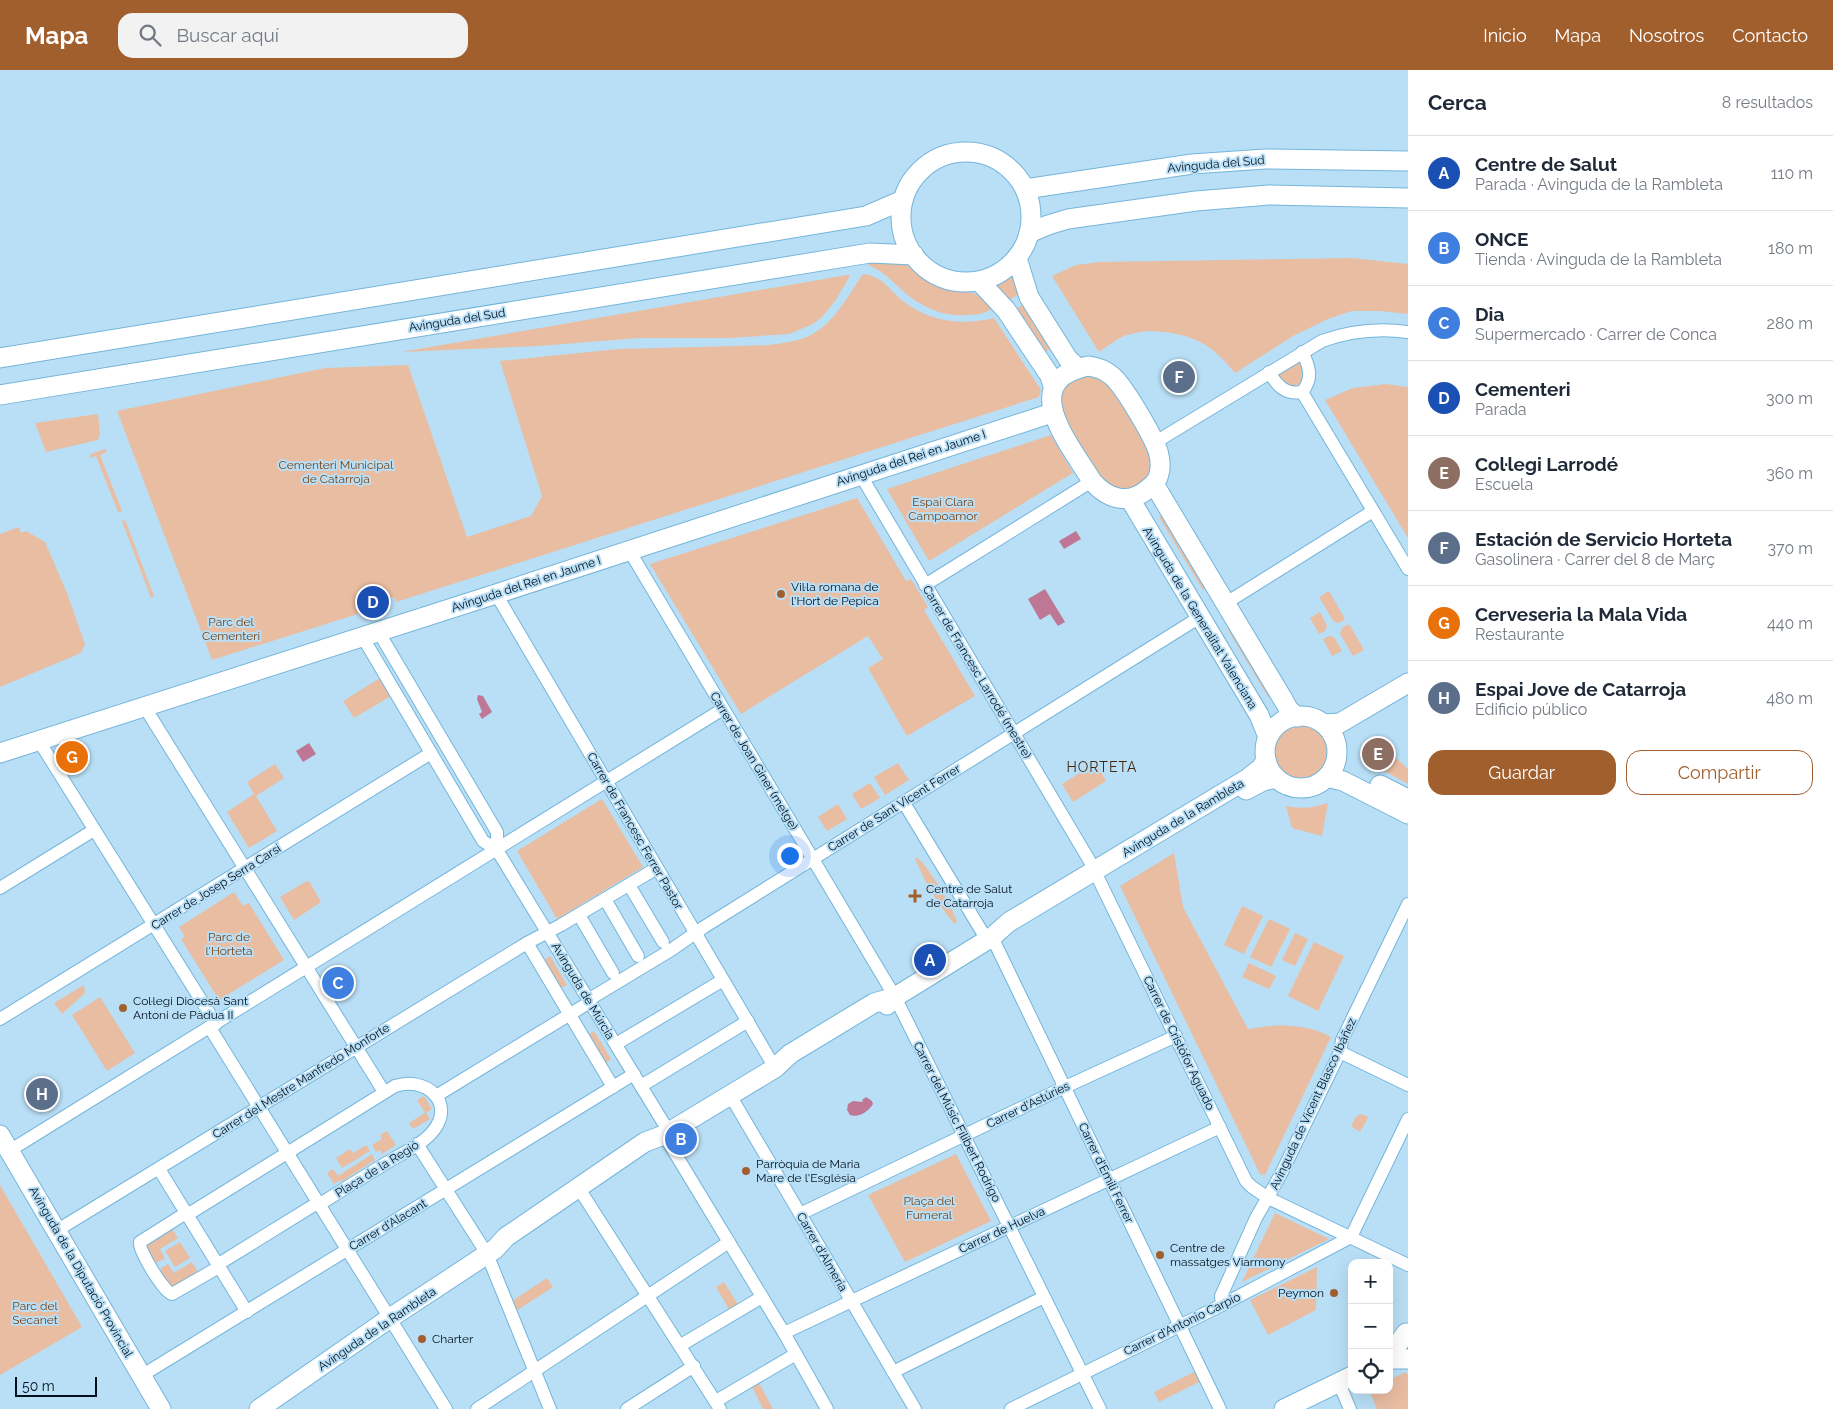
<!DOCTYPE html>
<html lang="es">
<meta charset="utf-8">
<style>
:root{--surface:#fff;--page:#f2f2f3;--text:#1f2937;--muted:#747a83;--line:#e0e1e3;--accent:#a25f2e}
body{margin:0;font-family:Raleway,sans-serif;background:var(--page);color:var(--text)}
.controls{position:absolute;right:15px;bottom:15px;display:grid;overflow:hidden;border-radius:10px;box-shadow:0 5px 20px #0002}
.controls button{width:45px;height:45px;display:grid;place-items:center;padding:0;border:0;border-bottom:1px solid var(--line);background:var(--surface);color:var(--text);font:25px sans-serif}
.scale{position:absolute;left:15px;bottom:12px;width:82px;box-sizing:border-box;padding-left:5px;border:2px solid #00101d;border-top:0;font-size:14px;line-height:18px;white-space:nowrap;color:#00101d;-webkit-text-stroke:4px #b9dff6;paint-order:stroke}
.you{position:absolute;left:789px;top:785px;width:18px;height:18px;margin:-12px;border:4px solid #fff;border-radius:50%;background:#1a73e8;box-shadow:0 0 0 8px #1a73e833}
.badge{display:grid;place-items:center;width:32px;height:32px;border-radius:50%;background:var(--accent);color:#fff;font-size:16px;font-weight:700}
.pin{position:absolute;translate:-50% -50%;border:2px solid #fff;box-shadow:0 1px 5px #0006}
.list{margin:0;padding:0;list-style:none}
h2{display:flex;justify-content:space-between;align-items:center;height:65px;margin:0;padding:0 20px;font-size:21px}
h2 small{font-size:16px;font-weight:400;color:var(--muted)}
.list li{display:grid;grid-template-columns:32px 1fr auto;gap:15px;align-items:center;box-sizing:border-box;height:75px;padding:0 20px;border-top:1px solid var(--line)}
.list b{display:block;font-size:19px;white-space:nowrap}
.list p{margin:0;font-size:16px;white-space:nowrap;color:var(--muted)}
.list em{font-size:16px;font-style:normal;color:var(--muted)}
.actions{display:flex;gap:10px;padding:15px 20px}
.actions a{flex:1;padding:11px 0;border:1px solid var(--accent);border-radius:15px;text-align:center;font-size:18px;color:var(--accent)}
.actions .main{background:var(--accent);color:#fff}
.icon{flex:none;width:28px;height:28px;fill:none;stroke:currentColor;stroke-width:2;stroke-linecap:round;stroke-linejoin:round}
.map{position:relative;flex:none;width:1408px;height:1339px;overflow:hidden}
header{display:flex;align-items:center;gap:30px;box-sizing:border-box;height:70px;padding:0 25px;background:var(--accent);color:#fff}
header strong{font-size:24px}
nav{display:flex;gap:28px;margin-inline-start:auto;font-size:18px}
.search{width:350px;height:45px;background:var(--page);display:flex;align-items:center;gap:12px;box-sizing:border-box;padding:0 18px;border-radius:15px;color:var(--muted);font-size:19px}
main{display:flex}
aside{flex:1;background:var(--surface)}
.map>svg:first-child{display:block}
.green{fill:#e9bda2}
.water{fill:#be7895}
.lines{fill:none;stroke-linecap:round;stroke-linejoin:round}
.street-casing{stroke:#74b5da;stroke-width:14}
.secondary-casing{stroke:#74b5da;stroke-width:21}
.street{stroke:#fff;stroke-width:12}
.secondary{stroke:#fff;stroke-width:19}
.poi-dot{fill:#a25f2e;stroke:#b9dff6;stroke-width:2}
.labels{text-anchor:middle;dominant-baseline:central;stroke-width:4;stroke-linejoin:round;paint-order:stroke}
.street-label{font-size:12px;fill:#00101d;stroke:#b9dff6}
.park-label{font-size:12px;fill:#793f0f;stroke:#b9dff6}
.poi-label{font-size:12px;fill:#00101d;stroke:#b9dff6;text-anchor:start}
.neighbourhood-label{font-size:14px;letter-spacing:1px;fill:#45250d;stroke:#b9dff6}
</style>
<header>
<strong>Mapa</strong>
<div class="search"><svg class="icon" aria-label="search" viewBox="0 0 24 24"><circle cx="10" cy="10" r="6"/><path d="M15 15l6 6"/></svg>Buscar aquí</div>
<nav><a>Inicio</a><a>Mapa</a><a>Nosotros</a><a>Contacto</a></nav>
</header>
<main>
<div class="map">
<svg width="1408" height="1339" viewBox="0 0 1408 1339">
<rect width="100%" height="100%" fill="#b9dff6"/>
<g class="green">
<path d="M 1352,188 L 1408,194 L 1408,244 L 1380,241 L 1352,241 L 1328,249 L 1293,266 L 1235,303 C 1225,291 1214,279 1200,272 C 1178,261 1145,257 1122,267 C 1114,271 1106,277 1099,282 L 1052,206 L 1076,195 L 1099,192 Z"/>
<path d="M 871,192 C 880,192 898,190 906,192 C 915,195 925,208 934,212 C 957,224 974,216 994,237 C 984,245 978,244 965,245 C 942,247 918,235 902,220 C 889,209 884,201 868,195 Z"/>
<path d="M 863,204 C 883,206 889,220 903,231 C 930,252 961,256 994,248 L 1041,320 L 1039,327 L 396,532 L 394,527 L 379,532 L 380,537 L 212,590 L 117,341 L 325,298 L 408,295 L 467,467 L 531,446 L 542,426 L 500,291 L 618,279 L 770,275 C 781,273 793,272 804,268 C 832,258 847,227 863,204 Z"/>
<path d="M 1013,204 L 1019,224 L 1007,231 L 996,216 Z"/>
<path d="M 847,205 L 850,206 L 835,231 L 822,247 L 813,254 L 789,264 L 729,268 L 639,268 L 539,276 L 401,282 Z"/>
<path d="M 1025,233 L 1052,278 L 1042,284 L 1013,241 Z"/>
<path d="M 1300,288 L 1306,298 L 1302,312 L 1295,317 L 1287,317 L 1275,304 Z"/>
<path d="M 1095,304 L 1110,315 L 1149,379 C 1159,407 1145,412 1123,422 L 1101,412 L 1058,338 C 1067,307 1062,310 1095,304 Z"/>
<path d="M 1386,314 L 1408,317 L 1408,468 L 1325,330 L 1353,318 Z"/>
<path d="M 98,344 L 100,365 L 98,370 L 46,382 L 35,353 Z"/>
<path d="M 1051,365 L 1073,403 L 929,491 L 887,419 Z"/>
<path d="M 105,379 L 107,382 L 100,385 L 122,441 L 118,442 L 96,386 L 89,388 L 91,384 Z"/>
<path d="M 857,428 L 906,511 L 911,509 L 928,537 L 924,540 L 975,626 L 907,666 L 868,598 L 883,589 L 868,566 L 741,644 L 650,494 Z"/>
<path d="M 1164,444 L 1208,517 L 1203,520 L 1159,447 Z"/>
<path d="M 125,450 L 154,526 L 151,528 L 122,451 Z"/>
<path d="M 19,457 L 21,463 L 26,461 L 45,472 L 67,523 L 85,574 L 81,583 L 0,617 L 0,464 Z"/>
<path d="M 1329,521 L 1345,549 L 1339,553 L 1334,552 L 1319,527 Z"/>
<path d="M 1320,542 L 1327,556 L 1325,561 L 1319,564 L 1310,548 Z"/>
<path d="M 1349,554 L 1364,580 L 1353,586 L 1340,564 L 1342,558 Z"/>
<path d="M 1231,556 L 1272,624 L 1268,627 L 1227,558 Z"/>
<path d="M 1329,566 L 1334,567 L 1342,581 L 1332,586 L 1323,569 Z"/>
<path d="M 380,608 L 391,626 L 354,648 L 343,631 Z"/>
<circle cx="1301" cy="682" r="29"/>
<path d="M 1383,676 L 1408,699 L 1408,714 L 1368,692 Z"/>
<path d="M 898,693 L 909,710 L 885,725 L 874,707 Z"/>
<path d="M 1096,693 L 1106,711 L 1073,732 L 1062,714 Z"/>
<path d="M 275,694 L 284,708 L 256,726 L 277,761 L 249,778 L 227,742 L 254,724 L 247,712 Z"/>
<path d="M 870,713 L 880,728 L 861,739 L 852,724 Z"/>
<path d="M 602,729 L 643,797 L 557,849 L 517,781 Z"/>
<path d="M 1328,733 L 1322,766 L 1292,758 L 1286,736 C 1301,739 1313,738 1328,733 Z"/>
<path d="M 838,734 L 847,749 L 827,761 L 818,747 Z"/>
<path d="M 1174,783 L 1183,837 L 1248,959 C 1276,954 1305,953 1331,967 L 1265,1105 L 1260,1104 L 1120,816 Z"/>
<path d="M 916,787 C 928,795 954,839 957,853 L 954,853 C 938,835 924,811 915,788 Z"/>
<path d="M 309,811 L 321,832 L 294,850 L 280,827 L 305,812 Z"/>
<path d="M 234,822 L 243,836 L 249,833 L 284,890 L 219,930 L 181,869 L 185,867 L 179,857 Z"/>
<path d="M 1242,836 L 1263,846 L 1244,884 L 1224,875 Z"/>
<path d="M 1269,849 L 1290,859 L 1271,897 L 1250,887 Z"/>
<path d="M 1295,863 L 1308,869 L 1295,896 L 1282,890 Z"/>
<path d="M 1314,872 L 1344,886 L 1318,941 L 1288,926 Z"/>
<path d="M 550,886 L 567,915 L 561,918 L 544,890 Z"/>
<path d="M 1249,893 L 1276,906 L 1269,919 L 1242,907 Z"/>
<path d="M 84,915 L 85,923 L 62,944 L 54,933 Z"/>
<path d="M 100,927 L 135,983 L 107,1001 L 72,945 Z"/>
<path d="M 594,961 L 611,989 L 606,993 L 589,964 Z"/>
<path d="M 424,1026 L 432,1039 L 426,1043 L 430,1049 L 413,1059 L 409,1053 L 425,1043 L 417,1030 Z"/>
<path d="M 1360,1044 L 1367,1046 L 1368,1048 L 1360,1062 L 1351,1056 L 1355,1048 Z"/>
<path d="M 387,1061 L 396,1075 L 382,1084 L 380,1080 L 376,1082 L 372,1075 L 382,1069 L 380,1065 Z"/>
<path d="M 366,1075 L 370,1081 L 342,1098 L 336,1088 L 350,1079 L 353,1083 Z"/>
<path d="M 372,1084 L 375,1090 L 341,1112 L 340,1110 L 334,1114 L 327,1103 L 333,1099 L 338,1106 Z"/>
<path d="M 956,1084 L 991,1151 L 905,1192 L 868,1125 Z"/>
<path d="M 0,1115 L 82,1257 L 0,1305 Z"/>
<path d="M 1275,1143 L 1329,1169 L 1242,1212 Z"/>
<path d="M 171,1157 L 178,1168 L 160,1179 L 165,1189 L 155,1193 L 144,1176 Z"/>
<path d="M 180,1172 L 190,1188 L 175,1197 L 165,1181 Z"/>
<path d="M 192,1192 L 198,1202 L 174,1216 L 170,1217 L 160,1201 L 161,1198 L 168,1194 L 174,1203 Z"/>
<path d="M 1317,1197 L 1316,1240 L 1268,1265 L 1250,1230 Z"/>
<path d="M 547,1208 L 553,1217 L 516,1241 L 512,1231 Z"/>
<path d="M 724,1212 L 739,1236 L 730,1241 L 716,1217 Z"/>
<path d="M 1196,1301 L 1201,1311 L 1159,1332 L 1154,1322 Z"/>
<path d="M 1406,1302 L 1408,1305 L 1408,1339 L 1377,1339 L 1369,1320 L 1389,1320 L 1389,1310 Z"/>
<path d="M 758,1311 L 773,1339 L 763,1339 L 751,1315 Z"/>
</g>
<g class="water">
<path d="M 1076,461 L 1081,469 L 1064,479 L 1059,471 Z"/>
<path d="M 1045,519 L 1065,552 L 1058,556 L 1050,544 L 1040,550 L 1028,529 Z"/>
<path d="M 478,625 L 483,626 L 492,642 L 482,649 L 479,644 L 482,642 L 477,629 Z"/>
<path d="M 309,673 L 316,684 L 303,692 L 296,681 Z"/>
<path d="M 866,1027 L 872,1031 L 873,1034 C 868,1042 859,1048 850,1045 L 847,1040 L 848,1034 L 853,1031 L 863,1032 L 862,1030 Z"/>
</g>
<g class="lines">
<g class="street-casing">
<g id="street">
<path d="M 1269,302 C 1277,316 1286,325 1302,322 C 1313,309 1310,297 1302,282"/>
<path d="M 1302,322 L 1408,499"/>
<path d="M 1154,373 L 1322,271 C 1350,261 1378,258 1408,262"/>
<path d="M 860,404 L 1095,800"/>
<path d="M 629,480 L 895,927 L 1100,1339"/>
<path d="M 925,515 L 1092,411"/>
<path d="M 496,524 L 775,998"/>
<path d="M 1226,533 L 1373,441"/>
<path d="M 378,561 L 497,762 L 497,780"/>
<path d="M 362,566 L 483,771 L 497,780 L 669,1062"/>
<path d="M 144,636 L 384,1022"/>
<path d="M 39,671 L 216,954"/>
<path d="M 904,733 L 987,870"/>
<path d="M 1099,810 L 1246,1111 L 1252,1117 L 1268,1128 L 1408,1195"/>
<path d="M 629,815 L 663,872"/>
<path d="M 0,818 L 94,760"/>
<path d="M 605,829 L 638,886"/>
<path d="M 579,845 L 613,903"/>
<path d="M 992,867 L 1220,1339"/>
<path d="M 527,873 L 613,1017"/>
<path d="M 588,930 L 671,880 L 704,857 L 1200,547"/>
<path d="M 0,949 L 431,683"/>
<path d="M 210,958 L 446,1339"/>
<path d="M 616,974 L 723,910"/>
<path d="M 1340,982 L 1408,1015"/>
<path d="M 641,1016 L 748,951"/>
<path d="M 730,1025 L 915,1339"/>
<path d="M 436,1026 L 590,932"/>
<path d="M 664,1065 L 784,1263 L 827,1339"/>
<path d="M 417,1074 L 487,1184 L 550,1339"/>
<path d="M 9,1081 L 723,639"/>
<path d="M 159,1099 L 247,1242"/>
<path d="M 578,1117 L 720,1339"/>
<path d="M 186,1143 L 140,1172 C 138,1180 164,1222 172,1224 L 219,1197"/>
<path d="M 800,1144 L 1065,1017 L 1176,966"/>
<path d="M 187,1145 L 395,1016 C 426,1006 455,1032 434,1060 C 424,1073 407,1081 393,1089 C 368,1104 344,1119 320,1134"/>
<path d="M 56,1161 L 527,873 L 561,855 L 657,798"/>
<path d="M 1351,1167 L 1408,1049"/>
<path d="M 217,1195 L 319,1132"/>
<path d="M 1222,1235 L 1221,1226 L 1256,1148 L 1281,1104 L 1340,982 L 1342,970 L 1408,834"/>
<path d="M 784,1263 L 1220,1057"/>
<path d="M 681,1275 L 762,1227"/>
<path d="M 893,1302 L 1044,1227"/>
<path d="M 141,1306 L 634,1004"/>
<path d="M 1339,1313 L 1350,1339"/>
<path d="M 716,1331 L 796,1284"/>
<path d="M 477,1339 L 729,1172"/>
<path d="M 627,1339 L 694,1296"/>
<path d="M 1011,1339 L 1222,1235 L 1351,1167"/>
</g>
</g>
<g class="secondary-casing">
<g id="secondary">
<circle cx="966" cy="147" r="65"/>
<path d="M 1025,119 L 1192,94 L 1265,89 L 1408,91"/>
<path d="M 1029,163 L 1048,155 L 1068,149 L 1196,131 L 1269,125 L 1408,128"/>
<path d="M 1017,188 L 1029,227 L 1068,289 L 1078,298"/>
<path d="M 979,211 L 1006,240 L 1050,306 L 1053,316"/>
<path d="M 0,288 L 866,146 L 903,130"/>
<path d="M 1088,296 C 1097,297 1105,300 1112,306 C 1124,316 1153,366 1158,381 C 1160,388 1161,397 1159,404 C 1158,410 1153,415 1148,419 C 1129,435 1108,430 1092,411 C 1071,376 1015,311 1088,296 Z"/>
<path d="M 0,325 L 870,183 L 914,185"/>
<path d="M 1154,414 L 1284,631 L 1289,640 L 1297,647"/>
<path d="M 1130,429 L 1259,645 L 1268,667"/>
<circle cx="1301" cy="682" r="36"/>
<path d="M 1324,654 L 1340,653 L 1408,613"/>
<path d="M 0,683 L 496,524 L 1052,343"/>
<path d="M 1327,707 L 1343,711 L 1408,744"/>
<path d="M 1380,715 L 1408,729"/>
<path d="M 1246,720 L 1263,711 L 1276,708"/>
<path d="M 887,935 L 895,927 L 992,867 L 1009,852 L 1247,709 L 1261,698 L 1266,690"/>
<path d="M 0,1065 L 161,1339"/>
<path d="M 1389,1286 L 1406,1263"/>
<path d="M 1389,1289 L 1408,1289"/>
<path d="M 259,1339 L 390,1248 L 495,1179 L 506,1167 L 645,1072 L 664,1065 L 775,998 L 790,984 L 874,933 L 895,927"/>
<path d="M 1284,1339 L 1352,1306"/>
</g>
</g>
<use href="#street" class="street"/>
<use href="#secondary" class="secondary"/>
</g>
<g class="poi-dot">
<circle cx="781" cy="524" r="5"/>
<path d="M912.5 818.5h5v5h5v5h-5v5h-5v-5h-5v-5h5z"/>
<circle cx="123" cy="938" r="5"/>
<circle cx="746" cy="1101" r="5"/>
<circle cx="1160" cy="1185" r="5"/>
<circle cx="1334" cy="1223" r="5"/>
<circle cx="422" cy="1269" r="5"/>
</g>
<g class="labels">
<g class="street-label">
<text transform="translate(1216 94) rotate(-5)">Avinguda del Sud</text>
<text transform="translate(457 250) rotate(-9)">Avinguda del Sud</text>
<text transform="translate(911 388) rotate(-18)">Avinguda del Rei en Jaume I</text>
<text transform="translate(526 514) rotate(-18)">Avinguda del Rei en Jaume I</text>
<text transform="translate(1200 548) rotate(59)">Avinguda de la Generalitat Valenciana</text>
<text transform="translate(977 602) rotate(59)">Carrer de Francesc Larrodé (mestre)</text>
<text transform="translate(754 691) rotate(59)">Carrer de Joan Giner (metge)</text>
<text transform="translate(894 738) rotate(-32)">Carrer de Sant Vicent Ferrer</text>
<text transform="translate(1183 748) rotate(-31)">Avinguda de la Rambleta</text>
<text transform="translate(635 761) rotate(60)">Carrer de Francesc Ferrer Pastor</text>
<text transform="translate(216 817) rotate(-32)">Carrer de Josep Serra Carsí</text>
<text transform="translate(583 921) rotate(59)">Avinguda de Múrcia</text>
<text transform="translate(1179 973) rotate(64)">Carrer de Cristòfor Aguado</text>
<text transform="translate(301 1011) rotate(-32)">Carrer del Mestre Manfredo Monforte</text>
<text transform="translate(1313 1034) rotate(-65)">Avinguda de Vicent Blasco Ibáñez</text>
<text transform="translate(1028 1035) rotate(-26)">Carrer d'Astúries</text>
<text transform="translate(957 1052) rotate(63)">Carrer del Músic Filibert Rodrigo</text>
<text transform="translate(377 1099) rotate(-32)">Plaça de la Regió</text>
<text transform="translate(1106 1103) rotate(64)">Carrer d'Emili Ferrer</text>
<text transform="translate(388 1155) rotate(-31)">Carrer d'Alacant</text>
<text transform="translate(1002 1160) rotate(-25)">Carrer de Huelva</text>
<text transform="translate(822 1182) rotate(60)">Carrer d'Almeria</text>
<text transform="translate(81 1202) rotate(60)">Avinguda de la Diputació Provincial</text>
<text transform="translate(1182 1254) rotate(-26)">Carrer d'Antonio Carpio</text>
<text transform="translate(377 1259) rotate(-34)">Avinguda de la Rambleta</text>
</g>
<g class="park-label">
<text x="336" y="395">Cementeri Municipal<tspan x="336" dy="14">de Catarroja</tspan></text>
<text x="943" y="432">Espai Clara<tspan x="943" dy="14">Campoamor</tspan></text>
<text x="231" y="552">Parc del<tspan x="231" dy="14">Cementeri</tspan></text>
<text x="229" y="867">Parc de<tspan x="229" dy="14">l'Horteta</tspan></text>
<text x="929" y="1131">Plaça del<tspan x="929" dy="14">Fumeral</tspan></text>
<text x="35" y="1236">Parc del<tspan x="35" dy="14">Secanet</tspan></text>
</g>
<g class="poi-label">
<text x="791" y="517">Vil·la romana de<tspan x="791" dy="14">l'Hort de Pepica</tspan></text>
<text x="926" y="819">Centre de Salut<tspan x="926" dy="14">de Catarroja</tspan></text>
<text x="133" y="931">Col·legi Diocesà Sant<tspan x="133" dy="14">Antoni de Pàdua II</tspan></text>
<text x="756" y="1094">Parròquia de Maria<tspan x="756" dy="14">Mare de l'Església</tspan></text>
<text x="1170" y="1178">Centre de<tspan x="1170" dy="14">massatges Viarmony</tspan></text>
<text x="1324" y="1223" text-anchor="end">Peymon</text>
<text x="432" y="1269">Charter</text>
</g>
<g class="neighbourhood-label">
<text x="1102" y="697">HORTETA</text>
</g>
</g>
</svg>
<div class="controls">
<button>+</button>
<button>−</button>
<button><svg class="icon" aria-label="locate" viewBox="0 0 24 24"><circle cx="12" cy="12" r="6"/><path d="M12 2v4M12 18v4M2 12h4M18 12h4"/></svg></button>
</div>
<div class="scale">50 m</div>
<div class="you"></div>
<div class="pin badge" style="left:930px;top:890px;background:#1a4fb4">A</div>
<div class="pin badge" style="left:681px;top:1069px;background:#3f7fe0">B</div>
<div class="pin badge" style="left:338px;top:913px;background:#3f7fe0">C</div>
<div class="pin badge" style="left:373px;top:532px;background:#1a4fb4">D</div>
<div class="pin badge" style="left:1378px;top:684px;background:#8d6e63">E</div>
<div class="pin badge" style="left:1179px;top:307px;background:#5c6f8a">F</div>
<div class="pin badge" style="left:72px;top:687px;background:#e8710a">G</div>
<div class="pin badge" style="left:42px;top:1024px;background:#5c6f8a">H</div>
</div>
<aside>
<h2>Cerca<small>8 resultados</small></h2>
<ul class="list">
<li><span class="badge" style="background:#1a4fb4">A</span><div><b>Centre de Salut</b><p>Parada · Avinguda de la Rambleta</p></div><em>110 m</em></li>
<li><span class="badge" style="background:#3f7fe0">B</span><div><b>ONCE</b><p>Tienda · Avinguda de la Rambleta</p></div><em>180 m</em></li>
<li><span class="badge" style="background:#3f7fe0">C</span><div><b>Dia</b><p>Supermercado · Carrer de Conca</p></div><em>280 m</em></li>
<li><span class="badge" style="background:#1a4fb4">D</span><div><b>Cementeri</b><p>Parada</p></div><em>300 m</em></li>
<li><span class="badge" style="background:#8d6e63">E</span><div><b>Col·legi Larrodé</b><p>Escuela</p></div><em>360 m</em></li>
<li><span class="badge" style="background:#5c6f8a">F</span><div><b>Estación de Servicio Horteta</b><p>Gasolinera · Carrer del 8 de Març</p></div><em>370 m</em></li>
<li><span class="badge" style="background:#e8710a">G</span><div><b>Cerveseria la Mala Vida</b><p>Restaurante</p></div><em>440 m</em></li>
<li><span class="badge" style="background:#5c6f8a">H</span><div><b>Espai Jove de Catarroja</b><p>Edificio público</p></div><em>480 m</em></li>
</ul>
<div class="actions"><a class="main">Guardar</a><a>Compartir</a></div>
</aside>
</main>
